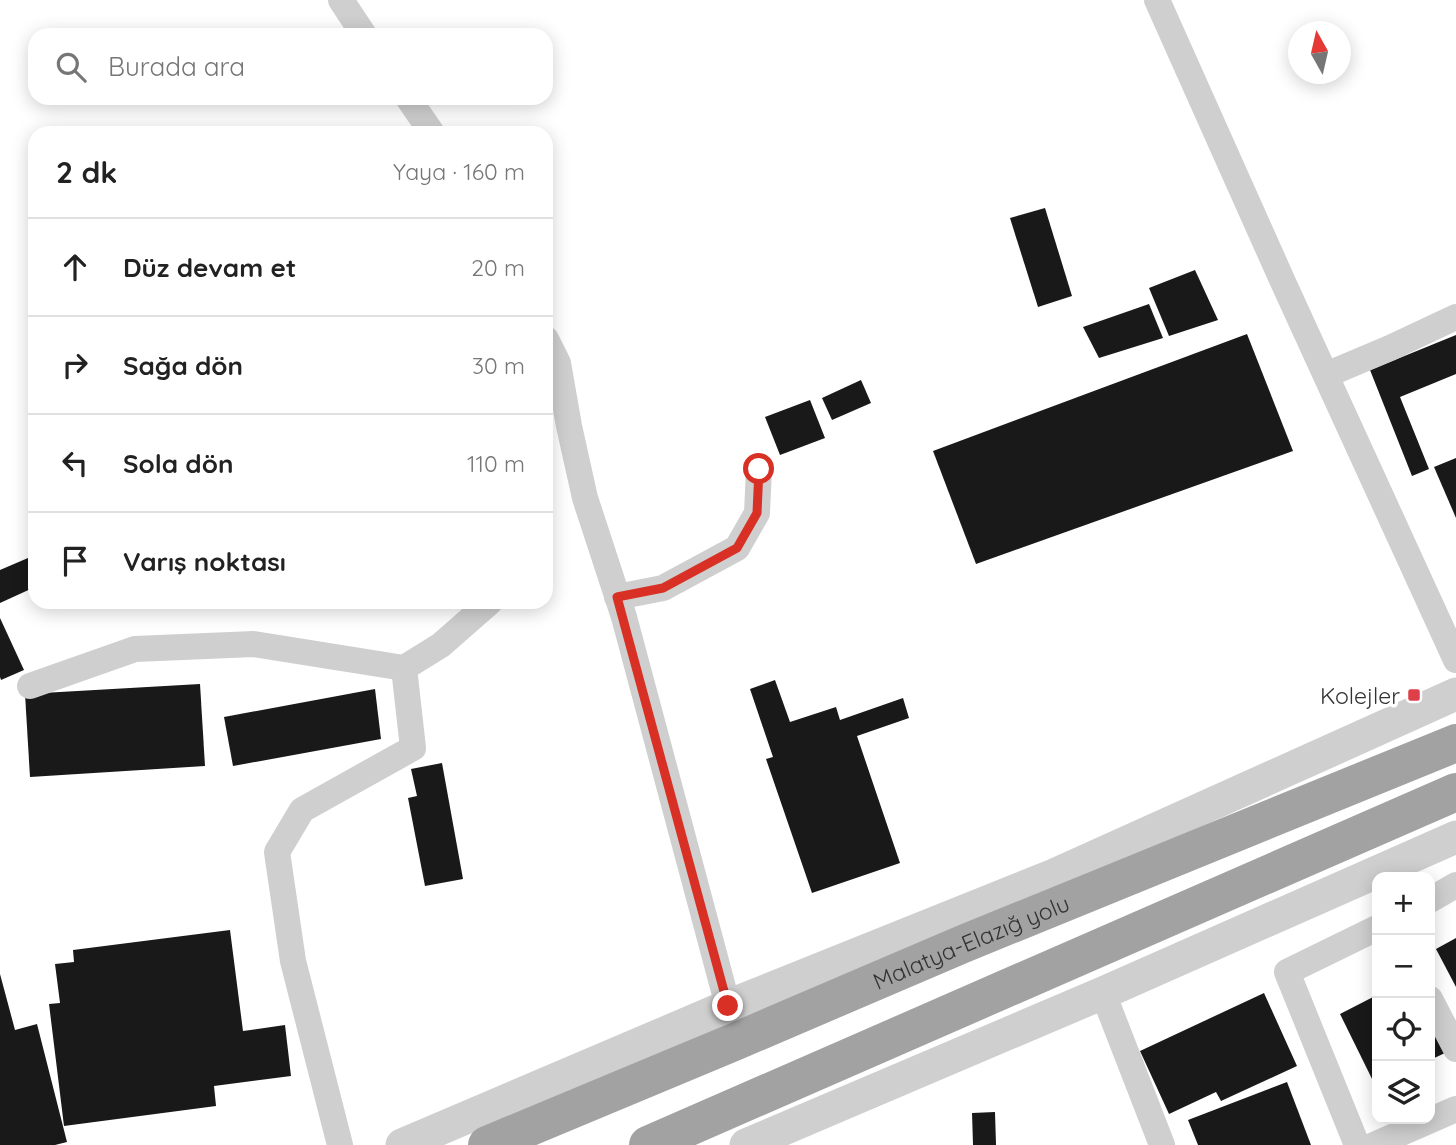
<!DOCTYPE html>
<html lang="tr">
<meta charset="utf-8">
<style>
:root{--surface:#fff;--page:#f2f2f2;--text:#222;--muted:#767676;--line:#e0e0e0}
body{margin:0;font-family:Quicksand,sans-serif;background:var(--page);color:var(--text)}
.controls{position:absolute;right:21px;bottom:21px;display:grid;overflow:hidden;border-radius:14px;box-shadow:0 4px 18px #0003}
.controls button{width:63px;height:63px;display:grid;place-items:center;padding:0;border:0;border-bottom:2px solid var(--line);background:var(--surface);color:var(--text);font:35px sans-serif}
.compass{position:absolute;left:1288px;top:21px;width:63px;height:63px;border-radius:50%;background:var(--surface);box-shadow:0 4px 18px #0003;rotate:352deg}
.stop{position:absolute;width:21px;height:21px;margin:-16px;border:5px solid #d93025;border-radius:50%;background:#fff}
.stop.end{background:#d93025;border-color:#fff;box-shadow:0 2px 7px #0008}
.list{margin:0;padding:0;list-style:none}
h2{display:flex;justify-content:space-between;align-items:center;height:91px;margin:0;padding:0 28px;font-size:30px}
h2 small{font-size:23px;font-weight:400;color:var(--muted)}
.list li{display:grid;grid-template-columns:46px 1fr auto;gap:21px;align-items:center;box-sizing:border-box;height:98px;padding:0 28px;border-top:2px solid var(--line)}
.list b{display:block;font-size:26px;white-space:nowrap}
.list em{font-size:23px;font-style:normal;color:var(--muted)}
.icon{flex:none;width:38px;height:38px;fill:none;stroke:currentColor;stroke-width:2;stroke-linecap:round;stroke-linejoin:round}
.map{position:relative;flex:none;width:1456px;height:1145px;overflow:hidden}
.search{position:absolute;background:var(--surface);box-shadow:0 4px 18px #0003;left:28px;top:28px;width:525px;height:77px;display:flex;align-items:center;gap:18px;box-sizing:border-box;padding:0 24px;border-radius:21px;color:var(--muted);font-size:26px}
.panel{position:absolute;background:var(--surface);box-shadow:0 4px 18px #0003;left:28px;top:126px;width:525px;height:483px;border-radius:21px}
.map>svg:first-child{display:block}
.building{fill:#191919}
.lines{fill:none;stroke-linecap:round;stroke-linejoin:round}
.minor{stroke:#cfcfcf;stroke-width:26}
.tertiary{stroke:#cfcfcf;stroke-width:33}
.trunk{stroke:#a2a2a2;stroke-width:38}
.route{stroke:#d93025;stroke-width:9}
.poi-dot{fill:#de3f49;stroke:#fff;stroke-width:2.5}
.labels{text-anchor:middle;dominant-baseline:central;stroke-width:7;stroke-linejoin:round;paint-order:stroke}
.poi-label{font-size:23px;fill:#323232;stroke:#fff;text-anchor:end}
.street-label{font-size:23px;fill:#323232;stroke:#fff}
</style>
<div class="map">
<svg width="1456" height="1145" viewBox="0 0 1456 1145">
<rect width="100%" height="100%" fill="#fff"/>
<g class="building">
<path d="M 1045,208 L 1072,296 L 1038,307 L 1010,218 Z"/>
<path d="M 1195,270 L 1218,320 L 1169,336 L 1149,288 Z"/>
<path d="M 1149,304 L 1163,338 L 1099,358 L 1083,327 Z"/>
<path d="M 1247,334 L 1293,451 L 976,564 L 933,451 Z"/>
<path d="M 1456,335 L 1456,374 L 1400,397 L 1429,469 L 1412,476 L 1370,370 Z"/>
<path d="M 861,380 L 871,403 L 832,420 L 822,398 Z"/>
<path d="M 810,400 L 825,438 L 780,455 L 765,417 Z"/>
<path d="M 1456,458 L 1456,518 L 1434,467 Z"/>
<path d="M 35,555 L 35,587 L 0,603 L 0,570 Z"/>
<path d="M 0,618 L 24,670 L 1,680 L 0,677 Z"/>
<path d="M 775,680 L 790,722 L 836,707 L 840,720 L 903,698 L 909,718 L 857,736 L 900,863 L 812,893 L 766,759 L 773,757 L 750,689 Z"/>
<path d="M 200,684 L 205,766 L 30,777 L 25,694 Z"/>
<path d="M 375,689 L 381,739 L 233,766 L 224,717 Z"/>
<path d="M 442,763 L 463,879 L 425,886 L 408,798 L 417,796 L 411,769 Z"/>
<path d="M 230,930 L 243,1031 L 285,1025 L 291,1076 L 214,1086 L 216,1106 L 64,1126 L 49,1004 L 60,1003 L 55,964 L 74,962 L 73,950 Z"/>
<path d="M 1456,938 L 1456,987 L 1436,949 Z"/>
<path d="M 0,974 L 15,1030 L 37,1024 L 67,1142 L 55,1145 L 0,1145 Z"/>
<path d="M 1264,993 L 1297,1066 L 1221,1101 L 1216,1092 L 1169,1114 L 1140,1051 Z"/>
<path d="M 1377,995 L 1377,1089 L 1340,1014 Z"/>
<path d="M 1430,1022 L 1445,1053 L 1430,1060 Z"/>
<path d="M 1287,1082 L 1311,1145 L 1198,1145 L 1188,1120 Z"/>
<path d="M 995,1112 L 996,1145 L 973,1145 L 972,1113 Z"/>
</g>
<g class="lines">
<g class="minor">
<path d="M 341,0 L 364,35"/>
<path d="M 1157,0 L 1283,282 L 1456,660"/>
<path d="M 408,98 L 432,133"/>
<path d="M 546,339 L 558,363 L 569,426 L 585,498 L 624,617 L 728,1006"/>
<path d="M 1326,375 L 1390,348 L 1456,317"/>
<path d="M 617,597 L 663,588 L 737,548 L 757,513 L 759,469"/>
<path d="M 30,686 L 135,649 L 254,644 L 404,668"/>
<path d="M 1430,900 L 1456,885"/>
<path d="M 1103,993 L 1162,1145"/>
<path d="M 1430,999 L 1456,1049"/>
<path d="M 340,1145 L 293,961 L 277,852 L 302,810 L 413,748 L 404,668 L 441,645 L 490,602"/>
<path d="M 1357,1145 L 1287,972 L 1377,928"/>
<path d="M 1374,1145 L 1456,1109"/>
</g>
<g class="tertiary">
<path d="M 402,1145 L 728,1006 L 1054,875 L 1456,694"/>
<path d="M 746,1145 L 1103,993 L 1456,837"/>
</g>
<g class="trunk">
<path id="s1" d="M 487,1145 L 734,1042 L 963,944 L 1456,743"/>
<path d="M 648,1145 L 1456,792"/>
</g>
</g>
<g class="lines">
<path class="route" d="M 728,1006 L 617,597 L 663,588 L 737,548 L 757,513 L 759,469"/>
</g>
<rect class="poi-dot" x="1407" y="688" width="14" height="14" rx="3.5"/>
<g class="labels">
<g class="poi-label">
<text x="1400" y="695">Kolejler</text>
</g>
<g class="street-label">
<text stroke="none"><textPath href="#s1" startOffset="525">Malatya-Elazığ yolu</textPath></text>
</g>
</g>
</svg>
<div class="controls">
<button>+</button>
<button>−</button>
<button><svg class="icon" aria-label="locate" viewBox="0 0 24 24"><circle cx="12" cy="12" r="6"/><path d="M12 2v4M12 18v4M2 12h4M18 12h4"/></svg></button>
<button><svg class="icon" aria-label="layers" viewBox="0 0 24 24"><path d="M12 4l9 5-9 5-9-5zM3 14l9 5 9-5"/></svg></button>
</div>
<svg class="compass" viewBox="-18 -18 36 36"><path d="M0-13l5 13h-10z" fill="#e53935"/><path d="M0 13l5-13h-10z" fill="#767676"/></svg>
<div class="stop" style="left:759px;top:469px"></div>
<div class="stop end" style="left:728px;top:1006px"></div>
<div class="search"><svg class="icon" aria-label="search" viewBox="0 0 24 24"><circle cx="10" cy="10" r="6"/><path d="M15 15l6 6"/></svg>Burada ara</div>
<section class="panel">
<h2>2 dk<small>Yaya · 160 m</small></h2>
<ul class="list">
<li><svg class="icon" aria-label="ahead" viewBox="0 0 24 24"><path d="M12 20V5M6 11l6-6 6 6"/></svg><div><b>Düz devam et</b></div><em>20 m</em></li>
<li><svg class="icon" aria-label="right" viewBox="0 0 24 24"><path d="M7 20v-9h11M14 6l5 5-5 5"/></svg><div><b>Sağa dön</b></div><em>30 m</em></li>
<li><svg class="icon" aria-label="left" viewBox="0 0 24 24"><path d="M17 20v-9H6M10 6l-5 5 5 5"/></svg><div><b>Sola dön</b></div><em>110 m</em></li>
<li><svg class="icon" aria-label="arrive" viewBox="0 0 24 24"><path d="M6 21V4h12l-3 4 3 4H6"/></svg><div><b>Varış noktası</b></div></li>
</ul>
</section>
</div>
